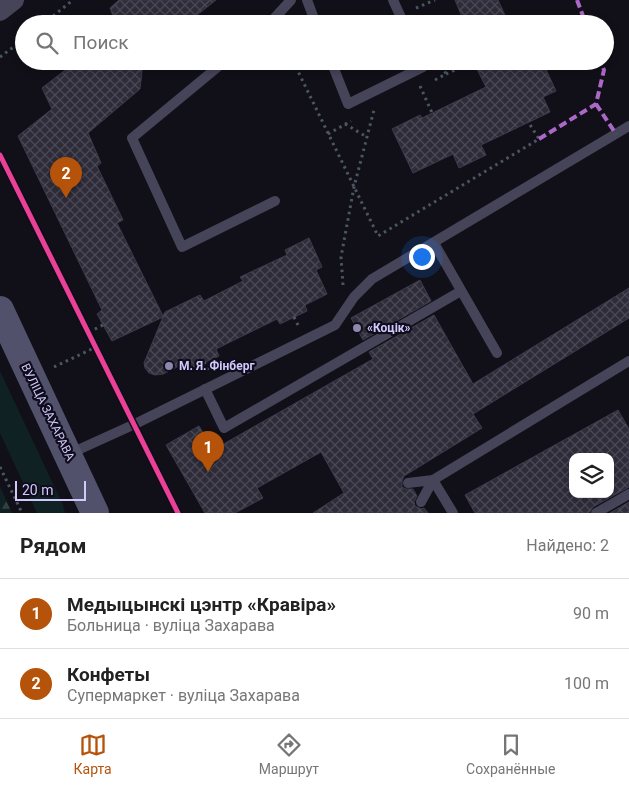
<!DOCTYPE html>
<html lang="ru">
<meta charset="utf-8">
<style>
:root{--surface:#fff;--page:#f2f2f2;--text:#222;--muted:#767676;--line:#e0e0e0;--accent:#b45309}
body{margin:0;font-family:Roboto,sans-serif;background:var(--page);color:var(--text)}
.controls{position:absolute;right:15px;bottom:15px;display:grid;overflow:hidden;border-radius:10px;box-shadow:0 2px 8px #0003}
.controls button{width:45px;height:45px;display:grid;place-items:center;padding:0;border:0;border-bottom:1px solid var(--line);background:var(--surface);color:var(--text);font:25px sans-serif}
.scale{position:absolute;left:15px;bottom:12px;width:71px;box-sizing:border-box;padding-left:5px;border:2px solid #d1c9fc;border-top:0;font-size:14px;line-height:18px;white-space:nowrap;color:#d1c9fc;-webkit-text-stroke:4px #0f0c1b;paint-order:stroke}
.you{position:absolute;left:421px;top:256px;width:18px;height:18px;margin:-12px;border:4px solid #fff;border-radius:50%;background:#1a73e8;box-shadow:0 0 0 8px #1a73e833}
.badge{display:grid;place-items:center;width:32px;height:32px;border-radius:50%;background:var(--accent);color:#fff;font-size:16px;font-weight:700}
.pin{position:absolute;translate:-50% -41px;filter:drop-shadow(0 1px 2px #0008)}
.pin::after{content:'';position:absolute;top:26px;width:18px;height:15px;background:inherit;clip-path:polygon(0 0,100% 0,50% 100%)}
.list{margin:0;padding:0;list-style:none}
h2{display:flex;justify-content:space-between;align-items:center;height:65px;margin:0;padding:0 20px;font-size:21px}
h2 small{font-size:16px;font-weight:400;color:var(--muted)}
.list li{display:grid;grid-template-columns:32px 1fr auto;gap:15px;align-items:center;box-sizing:border-box;height:70px;padding:0 20px;border-top:1px solid var(--line)}
.list b{display:block;font-size:19px;white-space:nowrap}
.list p{margin:0;font-size:16px;white-space:nowrap;color:var(--muted)}
.list em{font-size:16px;font-style:normal;color:var(--muted)}
.icon{flex:none;width:28px;height:28px;fill:none;stroke:currentColor;stroke-width:2;stroke-linecap:round;stroke-linejoin:round}
.map{position:relative;flex:none;width:629px;height:513px;overflow:hidden}
.search{position:absolute;background:var(--surface);box-shadow:0 2px 8px #0003;left:15px;right:15px;top:15px;height:55px;display:flex;align-items:center;gap:12px;box-sizing:border-box;padding:0 18px;border-radius:28px;color:var(--muted);font-size:19px}
.sheet{height:205px;background:var(--surface)}
nav{display:flex;justify-content:space-around;align-items:center;box-sizing:border-box;height:70px;border-top:1px solid var(--line);background:var(--surface);font-size:14px;color:var(--muted)}
nav a{display:grid;justify-items:center;gap:2px}
nav .on{color:var(--accent)}
.map>svg:first-child{display:block}
.green{fill:#0f2123}
.forest{fill:url(#forest-firs)}
.building{fill:url(#building-cross-hatch);stroke:#3d3a4c;fill-rule:evenodd}
.lines{fill:none;stroke-linecap:round;stroke-linejoin:round}
.path{stroke:#4a5762;stroke-width:3;stroke-dasharray:2.5 4;stroke-linecap:butt}
.lane{stroke:#464459;stroke-width:10}
.street{stroke:#464459;stroke-width:20}
.secondary{stroke:#52516c;stroke-width:28}
.quiet{stroke:#ac68c9;stroke-width:4;stroke-dasharray:8 4;stroke-linecap:butt}
.cycleway-casing{stroke:#0f0c1b;stroke-width:8}
.cycleway{stroke:#ea4096;stroke-width:5}
.poi-dot{fill:#8e88ac;stroke:#0f0c1b;stroke-width:2}
.labels{text-anchor:middle;dominant-baseline:central;stroke-width:4.5;stroke-linejoin:round;paint-order:stroke}
.poi-label{font-size:12px;font-weight:bold;fill:#d1c9fc;stroke:#0f0c1b;text-anchor:start}
.street-label{font-size:12px;fill:#d1c9fc;stroke:#0f0c1b}
</style>
<div class="map">
<svg width="629" height="513" viewBox="0 0 629 513">
<defs>
<pattern id="forest-firs" width="22" height="20" patternUnits="userSpaceOnUse" patternTransform="scale(1.25)"><rect width="22" height="20" fill="#0f2123"/><path d="M5 1l3.5 6h-7zM16 11l3.5 6h-7z" fill="#314044"/></pattern>
<pattern id="building-cross-hatch" width="8" height="8" patternUnits="userSpaceOnUse" patternTransform="scale(1.25)"><rect width="8" height="8" fill="#2f2c3a"/><path d="M0 0l8 8M0 8l8-8" fill="none" stroke="#4c4957"/></pattern>
</defs>
<rect width="100%" height="100%" fill="#111018"/>
<path class="green" d="M 0,371 L 63,505 L 65,513 L 37,513 L 0,433 Z"/>
<path class="forest" d="M 0,487 L 12,513 L 0,513 Z"/>
<g class="building">
<path d="M 119,0 L 216,0 L 186,24 L 116,24 L 110,8 Z"/>
<path d="M 455,0 L 498,0 L 509,24 L 465,24 Z"/>
<path d="M 77,61 L 143,61 L 140,89 L 88,133 L 101,163 L 97,166 L 123,220 L 117,223 L 163,316 L 165,312 L 200,295 L 204,301 L 243,281 L 240,277 L 287,255 L 285,250 L 309,238 L 322,267 L 316,270 L 327,294 L 305,305 L 307,311 L 280,324 L 277,319 L 216,349 L 219,356 L 188,370 L 185,363 L 163,374 L 155,375 L 149,373 L 145,368 L 144,363 L 163,317 L 112,341 L 97,314 L 102,310 L 18,136 L 52,109 L 42,88 Z"/>
<path d="M 473,61 L 542,61 L 556,91 L 543,97 L 550,112 L 481,145 L 486,155 L 459,168 L 453,154 L 413,173 L 392,129 L 420,115 L 422,118 L 486,87 Z"/>
<path d="M 420,280 L 431,301 L 363,340 L 351,318 Z"/>
<path d="M 629,288 L 629,318 L 473,414 L 482,428 L 404,476 L 402,481 L 402,487 L 406,489 L 413,489 L 417,496 L 414,502 L 415,506 L 421,509 L 424,508 L 428,513 L 313,513 L 344,493 L 321,452 L 257,488 L 263,498 L 235,513 L 205,513 L 166,445 L 199,426 L 213,450 L 373,359 L 369,352 L 434,315 L 473,384 Z"/>
<path d="M 618,410 L 629,429 L 629,487 L 593,507 L 589,513 L 475,513 L 465,495 ZM 573,457 L 610,457 L 610,494 L 573,494 Z"/>
<path d="M 629,502 L 629,513 L 610,513 Z"/>
</g>
<g class="lines">
<g class="path">
<path d="M 416,8 L 435,0"/>
<path d="M 43,24 L 73,0"/>
<path d="M 0,57 L 24,39"/>
<path d="M 293,61 L 378,236 L 539,139 L 529,123"/>
<path d="M 446,74 L 474,62"/>
<path d="M 435,80 L 446,74 L 440,62"/>
<path d="M 420,86 L 433,115"/>
<path d="M 345,124 L 367,137"/>
<path d="M 328,134 L 351,121"/>
<path d="M 0,155 L 127,409"/>
<path d="M 343,285 L 341,257 L 354,187 L 374,110"/>
<path d="M 294,317 L 298,325"/>
<path d="M 89,332 L 103,325"/>
<path d="M 204,362 L 209,370"/>
<path d="M 54,367 L 96,347"/>
<path d="M 142,440 L 178,513"/>
<path d="M 0,467 L 22,513"/>
</g>
<g class="lane">
<path d="M 307,0 L 316,24"/>
<path d="M 393,0 L 404,24"/>
<path d="M 269,24 L 291,0"/>
<path d="M 225,61 L 132,138 L 182,247 L 275,201"/>
<path d="M 331,61 L 348,104 L 423,67 L 420,61"/>
<path d="M 434,243 L 497,353"/>
<path d="M 205,389 L 224,428 L 461,291"/>
<path d="M 69,454 L 135,424 L 335,325 L 354,297 L 372,279 L 629,126"/>
<path d="M 408,483 L 433,480 L 421,502"/>
<path d="M 453,513 L 433,480 L 629,361"/>
<path d="M 596,513 L 629,494"/>
</g>
<path class="street" d="M 0,11 L 14,0"/>
<path class="secondary" d="M 0,310 L 95,513"/>
<g class="quiet">
<path d="M 577,0 L 586,24"/>
<path d="M 596,104 L 616,134"/>
<path d="M 539,139 L 596,104 L 604,70 L 600,61"/>
</g>
<g class="cycleway-casing">
<path id="cycleway" d="M 0,155 L 178,513"/>
</g>
<use href="#cycleway" class="cycleway"/>
</g>
<g class="poi-dot">
<circle cx="357" cy="328" r="5"/>
<circle cx="169" cy="366" r="5"/>
</g>
<g class="labels">
<g class="poi-label">
<text x="367" y="328">«Коцік»</text>
<text x="179" y="366">М. Я. Фінберг</text>
</g>
<g class="street-label">
<text transform="translate(48 412) rotate(64)">ВУЛІЦА ЗАХАРАВА</text>
</g>
</g>
</svg>
<div class="controls">
<button><svg class="icon" aria-label="layers" viewBox="0 0 24 24"><path d="M12 4l9 5-9 5-9-5zM3 14l9 5 9-5"/></svg></button>
</div>
<div class="scale">20 m</div>
<div class="you"></div>
<div class="pin badge" style="left:208px;top:472px">1</div>
<div class="pin badge" style="left:66px;top:198px">2</div>
<div class="search"><svg class="icon" aria-label="search" viewBox="0 0 24 24"><circle cx="10" cy="10" r="6"/><path d="M15 15l6 6"/></svg>Поиск</div>
</div>
<section class="sheet">
<h2>Рядом<small>Найдено: 2</small></h2>
<ul class="list">
<li><span class="badge">1</span><div><b>Медыцынскі цэнтр «Кравіра»</b><p>Больница · вуліца Захарава</p></div><em>90 m</em></li>
<li><span class="badge">2</span><div><b>Конфеты</b><p>Супермаркет · вуліца Захарава</p></div><em>100 m</em></li>
</ul>
</section>
<nav>
<a class="on"><svg class="icon" aria-label="map" viewBox="0 0 24 24"><path d="M3 6l6-2 6 2 6-2v14l-6 2-6-2-6 2zM9 4v14M15 6v14"/></svg>Карта</a>
<a><svg class="icon" aria-label="directions" viewBox="0 0 24 24"><path d="M12 3l9 9-9 9-9-9zM9 14v-3h6M13 9l2 2-2 2"/></svg>Маршрут</a>
<a><svg class="icon" aria-label="saved" viewBox="0 0 24 24"><path d="M7 4h10v16l-5-4-5 4z"/></svg>Сохранённые</a>
</nav>
